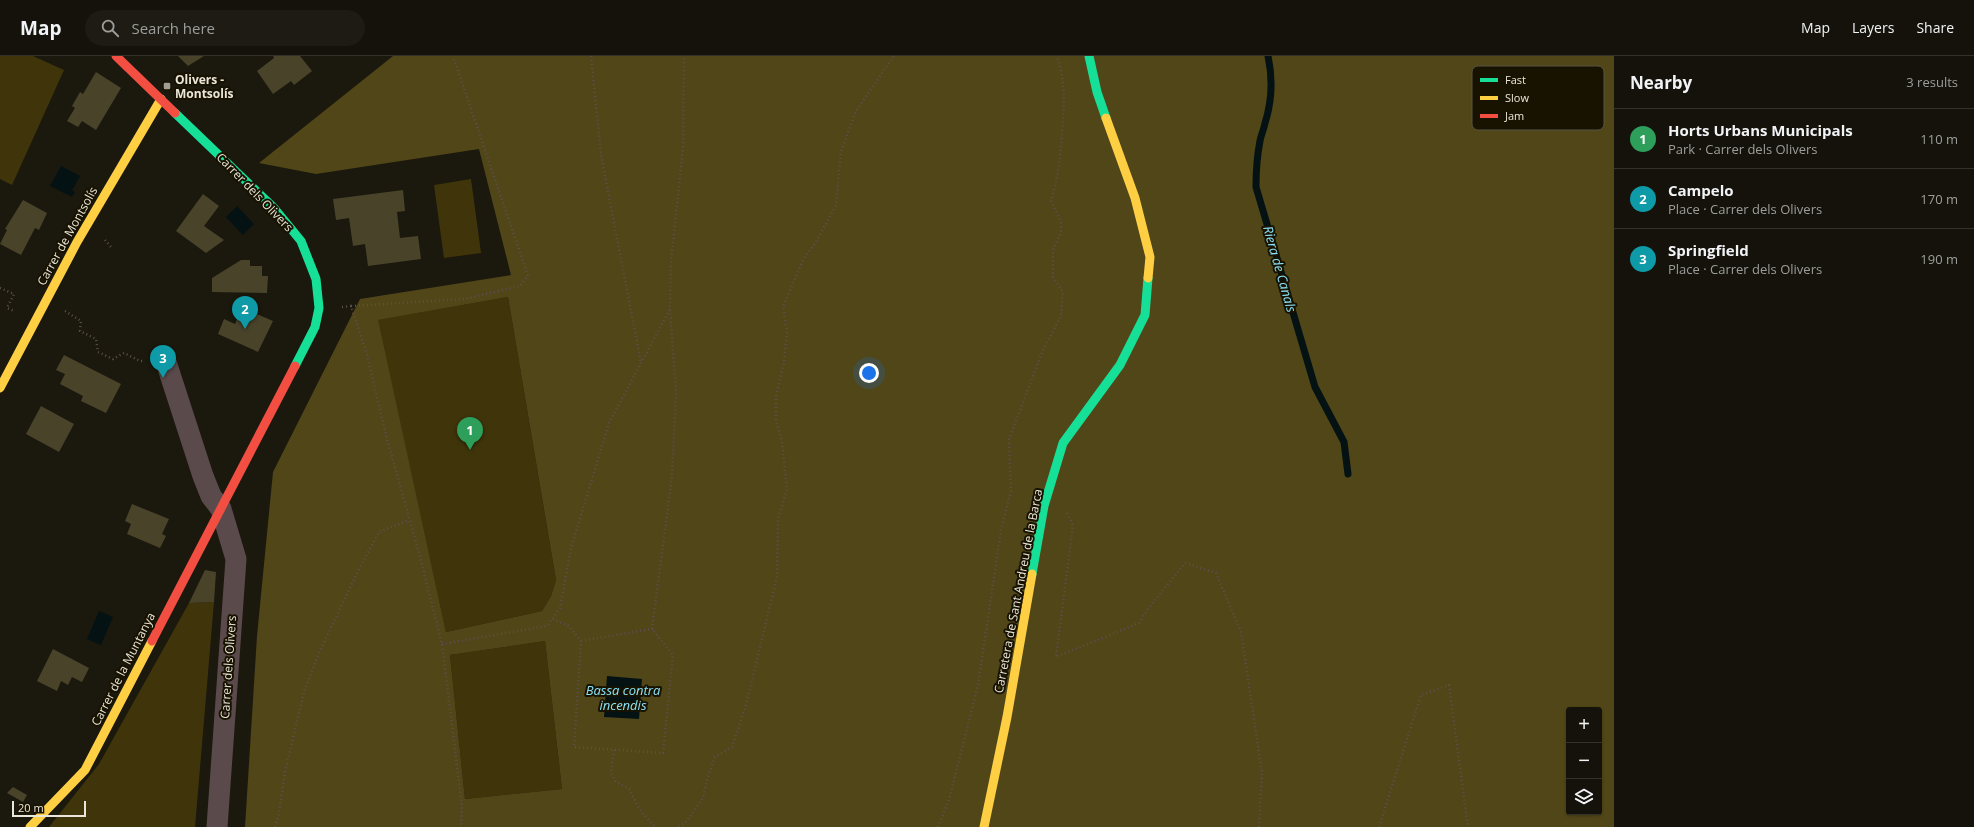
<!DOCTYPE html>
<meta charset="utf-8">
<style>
:root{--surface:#14120a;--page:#1d1b13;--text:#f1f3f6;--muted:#9d9e9c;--line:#33322b;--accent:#a29f92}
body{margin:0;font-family:"Open Sans",sans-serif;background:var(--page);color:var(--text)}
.controls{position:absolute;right:12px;bottom:12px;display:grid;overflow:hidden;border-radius:4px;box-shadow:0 1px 3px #0004}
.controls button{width:36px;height:36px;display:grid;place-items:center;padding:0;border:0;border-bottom:1px solid var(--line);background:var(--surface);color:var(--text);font:20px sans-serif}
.scale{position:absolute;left:12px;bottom:10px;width:74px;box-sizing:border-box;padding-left:4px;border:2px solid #eae7da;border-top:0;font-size:11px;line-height:14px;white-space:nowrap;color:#eae7da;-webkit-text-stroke:3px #181201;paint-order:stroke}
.you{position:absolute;left:869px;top:317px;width:14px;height:14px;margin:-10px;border:3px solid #fff;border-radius:50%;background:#1a73e8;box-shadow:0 0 0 6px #1a73e833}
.badge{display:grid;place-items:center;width:26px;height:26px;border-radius:50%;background:var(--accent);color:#fff;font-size:13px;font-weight:700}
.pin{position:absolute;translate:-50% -33px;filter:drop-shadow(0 1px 2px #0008)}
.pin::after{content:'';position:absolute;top:21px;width:14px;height:12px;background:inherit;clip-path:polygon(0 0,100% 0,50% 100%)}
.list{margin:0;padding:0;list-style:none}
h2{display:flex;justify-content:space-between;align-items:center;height:52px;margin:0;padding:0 16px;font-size:17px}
h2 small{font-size:13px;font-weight:400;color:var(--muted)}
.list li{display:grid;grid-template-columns:26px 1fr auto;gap:12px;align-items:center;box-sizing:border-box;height:60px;padding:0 16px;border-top:1px solid var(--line)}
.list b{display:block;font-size:15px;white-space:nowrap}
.list p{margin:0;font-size:13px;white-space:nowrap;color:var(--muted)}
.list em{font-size:13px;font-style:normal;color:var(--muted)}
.icon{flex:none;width:22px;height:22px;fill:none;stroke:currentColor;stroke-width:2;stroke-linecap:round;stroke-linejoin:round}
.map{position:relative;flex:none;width:1614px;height:771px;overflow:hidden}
header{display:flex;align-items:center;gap:24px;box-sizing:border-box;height:56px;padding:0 20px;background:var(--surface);border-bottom:1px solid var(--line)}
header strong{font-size:19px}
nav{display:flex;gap:22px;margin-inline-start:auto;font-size:14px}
.search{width:280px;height:36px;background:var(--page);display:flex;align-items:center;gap:10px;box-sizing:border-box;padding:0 14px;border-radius:22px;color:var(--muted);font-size:15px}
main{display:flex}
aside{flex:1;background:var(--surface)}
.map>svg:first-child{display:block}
.green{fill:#40350a}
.forest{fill:#514618;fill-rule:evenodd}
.water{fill:#041213}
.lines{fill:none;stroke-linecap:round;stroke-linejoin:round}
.stream{stroke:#041213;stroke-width:7}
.building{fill:#49432a}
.path{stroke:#5c504f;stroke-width:2.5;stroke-dasharray:1 3;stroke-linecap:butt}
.street{stroke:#5b4a4c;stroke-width:21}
.fast{stroke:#16e098;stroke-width:9}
.slow{stroke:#ffcf43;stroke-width:9}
.jam{stroke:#f24e42;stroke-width:9}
.poi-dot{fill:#a29f92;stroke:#181201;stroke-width:1.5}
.labels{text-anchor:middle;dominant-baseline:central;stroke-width:4;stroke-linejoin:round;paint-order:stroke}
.poi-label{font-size:12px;font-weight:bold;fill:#eae7da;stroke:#181201;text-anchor:start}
.street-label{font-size:12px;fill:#eae7da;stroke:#181201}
.water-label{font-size:13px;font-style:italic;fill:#8ae2f6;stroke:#181201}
.key{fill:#181201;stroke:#575242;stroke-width:1}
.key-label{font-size:11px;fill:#eae7da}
</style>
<header>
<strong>Map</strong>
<div class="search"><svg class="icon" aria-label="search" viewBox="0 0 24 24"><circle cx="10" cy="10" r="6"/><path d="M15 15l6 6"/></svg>Search here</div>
<nav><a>Map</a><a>Layers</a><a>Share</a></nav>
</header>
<main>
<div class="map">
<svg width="1614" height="771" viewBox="0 0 1614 771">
<rect width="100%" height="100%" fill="#1b180d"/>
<g class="green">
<path d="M 0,0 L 33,0 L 64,14 L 12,129 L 0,123 Z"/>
<path d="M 471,123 L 481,197 L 444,202 L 434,129 Z"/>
<path d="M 508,241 L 556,524 L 551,540 L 542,555 L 446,576 L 377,264 Z"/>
<path d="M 214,546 L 195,771 L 49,771 L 99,708 L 189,547 Z"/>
<path d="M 545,585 L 562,733 L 465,743 L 450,599 Z"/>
</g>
<path class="forest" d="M 393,0 L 1614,0 L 1614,771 L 245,771 L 257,580 L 273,416 L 360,243 L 511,219 L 479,93 L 316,118 L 259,107 ZM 508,241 L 556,524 L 551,540 L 542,555 L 446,576 L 378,264 ZM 545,585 L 562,733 L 465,743 L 450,599 ZM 1569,654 L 1599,654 L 1599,756 L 1569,756 Z"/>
<g class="water">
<path d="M 61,110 L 80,120 L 72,134 L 75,136 L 72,141 L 50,130 Z"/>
<path d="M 237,150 L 254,168 L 243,179 L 226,161 Z"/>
<path d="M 99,555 L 113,561 L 101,589 L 87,583 Z"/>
<path d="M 607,620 L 642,623 L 639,663 L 604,661 Z"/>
</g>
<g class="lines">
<path class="stream" d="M 1268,0 C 1273,23 1272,45 1265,67 C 1264,73 1261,79 1260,85 C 1257,100 1256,115 1256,131 L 1315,331 L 1344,386 L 1348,418"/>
</g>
<g class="building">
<path d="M 178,0 L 204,0 L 188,10 Z"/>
<path d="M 273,0 L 300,0 L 312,15 L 294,29 L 291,25 L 273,38 L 257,15 L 274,2 Z"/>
<path d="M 96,16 L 121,32 L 96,74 L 82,65 L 78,71 L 67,65 L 75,52 L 72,50 L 80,36 L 83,38 Z"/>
<path d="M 403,134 L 405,155 L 397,156 L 400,182 L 418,180 L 421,203 L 368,210 L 365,188 L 353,190 L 349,162 L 336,164 L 333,143 Z"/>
<path d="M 203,138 L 219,150 L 204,170 L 224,184 L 206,197 L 176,175 Z"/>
<path d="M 23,144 L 47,157 L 39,174 L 35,172 L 21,199 L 0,188 L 7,174 L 5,173 Z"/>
<path d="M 241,204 L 250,204 L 250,210 L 262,210 L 262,220 L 268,220 L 267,237 L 212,236 L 212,222 Z"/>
<path d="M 250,255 L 273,265 L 258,296 L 218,278 L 224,263 L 235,268 L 239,258 L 247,261 Z"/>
<path d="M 64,299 L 121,328 L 106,357 L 81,345 L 83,340 L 60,328 L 65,318 L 56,314 Z"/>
<path d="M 41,350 L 74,368 L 59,396 L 26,378 Z"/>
<path d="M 132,448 L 169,463 L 162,478 L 166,480 L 160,492 L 127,478 L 131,468 L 125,465 Z"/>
<path d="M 205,514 L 216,516 L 214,546 L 189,547 Z"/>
<path d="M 53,593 L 89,612 L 82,626 L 72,621 L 68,629 L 61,625 L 57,635 L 37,625 Z"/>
<path d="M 13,731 L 27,739 L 23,746 L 7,737 Z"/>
</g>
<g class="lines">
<g class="path">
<path d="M 591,0 L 601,99 L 641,307"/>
<path d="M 105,184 L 111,191"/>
<path d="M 0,232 L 14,238 L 7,252 L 14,255"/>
<path d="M 351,250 L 465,243 L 520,230 L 528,220 L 453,0"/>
<path d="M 342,251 L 351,250 L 366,295 L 387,383 L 419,497 L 442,588 L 462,751 L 461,771"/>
<path d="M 65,255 L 81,265 L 80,275 L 96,283 L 98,296 L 113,303 L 124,297 L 140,305 L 143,305"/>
<path d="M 1067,457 L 1073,469 L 1056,601 L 1139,567 L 1148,553 L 1185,507 L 1216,517 L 1241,576 L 1262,717 L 1259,771"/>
<path d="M 553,563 L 569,570 L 581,585 L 574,691 L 663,697 L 673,599 L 652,573"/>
<path d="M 581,585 L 652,573 L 672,420 L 676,337 L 670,253"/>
<path d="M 442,588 L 547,570 L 560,552 L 571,492 L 609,367 L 670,253 L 671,205 L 683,93 L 684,0"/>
<path d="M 614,694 L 611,716 L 615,725 L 629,733 L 640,754 L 655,771"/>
<path d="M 275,771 L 279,757 L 285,716 L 304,636 L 319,597 L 356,519 L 379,476 L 409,464"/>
<path d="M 679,771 L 687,765 L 703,742 L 707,724 L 715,701 L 732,691 L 746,649 L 777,521 L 778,463 L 787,433 L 782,386 L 776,364 L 776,340 L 784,306 L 787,276 L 783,251 L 803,204 L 816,186 L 836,149 L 841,96 L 856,55 L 894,0"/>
<path d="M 938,771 L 949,744 L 978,629 L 1001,474 L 1011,435 L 1009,383 L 1043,294 L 1061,260 L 1063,236 L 1053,221 L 1053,194 L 1061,177 L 1061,165 L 1051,145 C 1058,123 1060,101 1062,78 C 1064,49 1066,28 1057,0"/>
<path d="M 1379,771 L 1421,639 L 1449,629 L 1468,771"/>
</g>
<path class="street" d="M 166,306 L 203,420 L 211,440 L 221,453 L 236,503 L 217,771"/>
<g class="fast">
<path d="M 1089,0 L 1097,36 L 1106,62"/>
<path d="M 175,57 L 274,152 L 301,185 L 316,223 L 319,252 L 315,271 L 295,310"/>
<path d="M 1032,518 L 1044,450 L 1063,387 L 1120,309 L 1145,259 L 1148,222"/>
</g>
<g class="slow">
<path d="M 1106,62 L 1135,142 L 1150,201 L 1148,222"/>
<path d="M 0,332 L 77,186 L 161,43"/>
<path d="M 30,771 L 85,714 L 152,585"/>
<path d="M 984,771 L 1007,661 L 1032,518"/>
</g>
<g class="jam">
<path d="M 116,0 L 175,57"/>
<path d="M 152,585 L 295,310"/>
</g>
</g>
<rect class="poi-dot" x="163" y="26" width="8" height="8" rx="2"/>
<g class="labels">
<g class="poi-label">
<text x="175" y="23">Olivers -<tspan x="175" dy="14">Montsolís</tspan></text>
</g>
<g class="street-label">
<text transform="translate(255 136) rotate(46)">Carrer dels Olivers</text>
<text transform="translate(67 180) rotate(-61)">Carrer de Montsolís</text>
<text transform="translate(1018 535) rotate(-79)">Carretera de Sant Andreu de la Barca</text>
<text transform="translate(228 611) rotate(-86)">Carrer dels Olivers</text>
<text transform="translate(123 613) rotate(-63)">Carrer de la Muntanya</text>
</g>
<g class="water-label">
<text transform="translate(1280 213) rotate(74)">Riera de Canals</text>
<text x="623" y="634">Bassa contra<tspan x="623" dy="15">incendis</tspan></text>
</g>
</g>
<rect x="1472" y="10" width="132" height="64" rx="6" class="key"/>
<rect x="1480" y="22" width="18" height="4" fill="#16e098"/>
<rect x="1480" y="40" width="18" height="4" fill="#ffcf43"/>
<rect x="1480" y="58" width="18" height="4" fill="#f24e42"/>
<g class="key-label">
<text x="1505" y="28">Fast</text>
<text x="1505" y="46">Slow</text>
<text x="1505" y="64">Jam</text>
</g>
</svg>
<div class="controls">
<button>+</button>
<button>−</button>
<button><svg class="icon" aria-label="layers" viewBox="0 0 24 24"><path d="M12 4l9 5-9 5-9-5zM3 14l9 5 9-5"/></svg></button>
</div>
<div class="scale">20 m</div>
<div class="you"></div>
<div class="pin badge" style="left:470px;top:394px;background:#2e9e5b">1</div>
<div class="pin badge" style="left:245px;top:273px;background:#0f9aa8">2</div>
<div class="pin badge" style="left:163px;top:322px;background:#0f9aa8">3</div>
</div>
<aside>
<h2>Nearby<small>3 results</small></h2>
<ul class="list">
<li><span class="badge" style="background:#2e9e5b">1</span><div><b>Horts Urbans Municipals</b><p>Park · Carrer dels Olivers</p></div><em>110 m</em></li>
<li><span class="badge" style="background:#0f9aa8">2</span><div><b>Campelo</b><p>Place · Carrer dels Olivers</p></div><em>170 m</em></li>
<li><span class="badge" style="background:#0f9aa8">3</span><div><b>Springfield</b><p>Place · Carrer dels Olivers</p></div><em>190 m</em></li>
</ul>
</aside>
</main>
